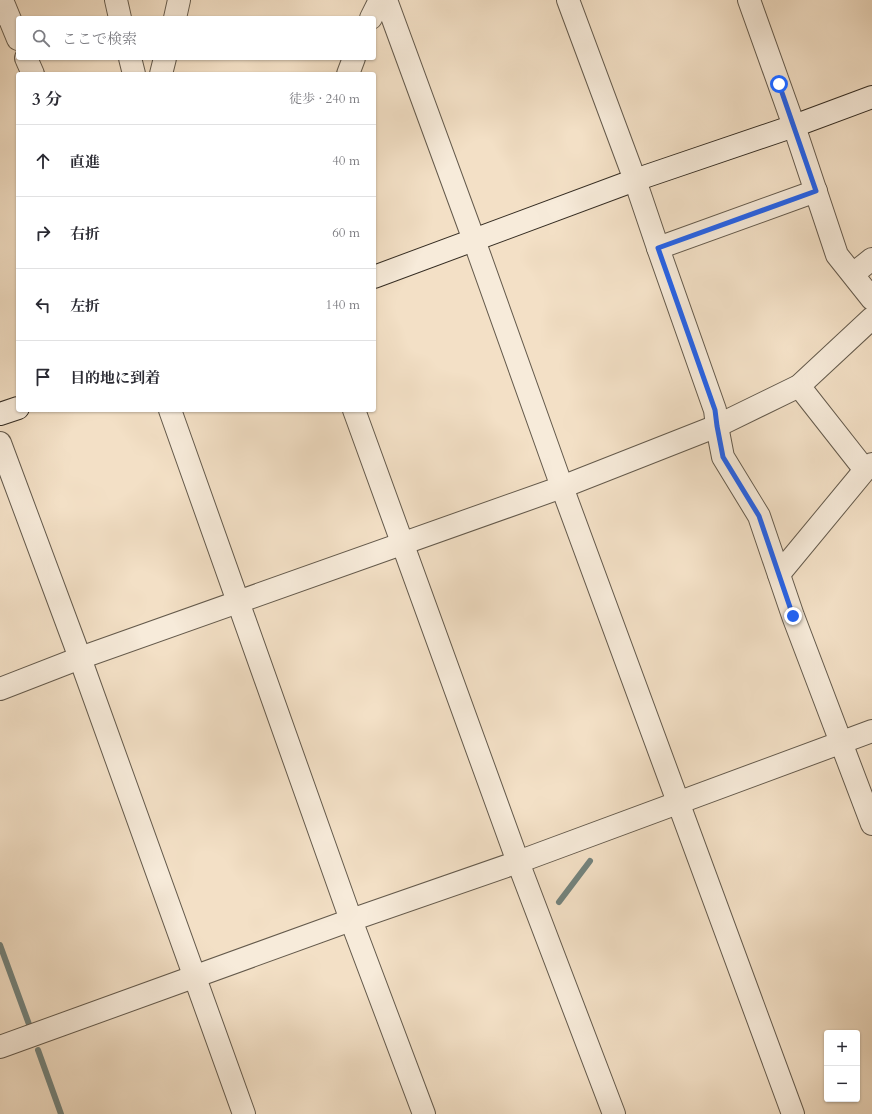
<!DOCTYPE html>
<html lang="ja">
<meta charset="utf-8">
<style>
:root{--surface:#fff;--page:#f7f7f7;--text:#2b2b33;--muted:#7c7c81;--line:#e1e1e2}
body{margin:0;font-family:Cardo,"Noto Serif JP",serif;background:var(--page);color:var(--text)}
.controls{position:absolute;right:12px;bottom:12px;display:grid;overflow:hidden;border-radius:4px;box-shadow:0 1px 3px #0004}
.controls button{width:36px;height:36px;display:grid;place-items:center;padding:0;border:0;border-bottom:1px solid var(--line);background:var(--surface);color:var(--text);font:20px sans-serif}
.stop{position:absolute;width:12px;height:12px;margin:-9px;border:3px solid #2563eb;border-radius:50%;background:#fff}
.stop.end{background:#2563eb;border-color:#fff;box-shadow:0 1px 4px #0008}
.list{margin:0;padding:0;list-style:none}
h2{display:flex;justify-content:space-between;align-items:center;height:52px;margin:0;padding:0 16px;font-size:17px}
h2 small{font-size:13px;font-weight:400;color:var(--muted)}
.list li{display:grid;grid-template-columns:26px 1fr auto;gap:12px;align-items:center;box-sizing:border-box;height:72px;padding:0 16px;border-top:1px solid var(--line)}
.list b{display:block;font-size:15px;white-space:nowrap}
.list em{font-size:13px;font-style:normal;color:var(--muted)}
.icon{flex:none;width:22px;height:22px;fill:none;stroke:currentColor;stroke-width:2;stroke-linecap:round;stroke-linejoin:round}
.map{position:relative;flex:none;width:872px;height:1114px;overflow:hidden}
.search{position:absolute;background:var(--surface);box-shadow:0 1px 3px #0004;left:16px;top:16px;width:360px;height:44px;display:flex;align-items:center;gap:10px;box-sizing:border-box;padding:0 14px;border-radius:4px;color:var(--muted);font-size:15px}
.panel{position:absolute;background:var(--surface);box-shadow:0 1px 3px #0004;left:16px;top:72px;width:360px;height:340px;border-radius:4px}
.map>svg:first-child{display:block}
.lines{fill:none;stroke-linecap:round;stroke-linejoin:round}
.stream{stroke:#73837d;stroke-width:6}
.street-casing{stroke:#645a4c;stroke-width:24}
.secondary-casing{stroke:#352d23;stroke-width:24}
.street{stroke:#f7ebda;stroke-width:22}
.secondary{stroke:#f7ebda;stroke-width:22}
.route{stroke:#2563eb;stroke-width:5}
</style>
<div class="map">
<svg width="872" height="1114" viewBox="0 0 872 1114">
<rect width="100%" height="100%" fill="#f3e0c6"/>
<filter id="stains"><feTurbulence type="fractalNoise" baseFrequency=".005" numOctaves="4"/><feColorMatrix values="0 0 0 0 .2 0 0 0 0 .09 0 0 0 0 .02 0 0 0 .5 -.17"/></filter>
<radialGradient id="worn" r=".72"><stop offset=".6" stop-color="#630" stop-opacity="0"/><stop offset="1" stop-color="#630" stop-opacity=".3"/></radialGradient>
<g class="lines">
<g class="stream">
<path d="M 559,902 L 590,861"/>
<path d="M 0,945 L 30,1027"/>
<path d="M 38,1050 L 61,1114"/>
</g>
<g class="street-casing">
<g id="street">
<path d="M 116,0 L 120,18"/>
<path d="M 386,0 L 474,240 L 562,487 L 793,1114"/>
<path d="M 568,0 L 635,180 L 658,248 L 715,410 L 717,426 L 723,457 L 759,516 L 793,616 L 872,824"/>
<path d="M 749,0 L 794,126 L 837,255 L 872,299"/>
<path d="M 4,5 L 18,39"/>
<path d="M 175,18 L 179,0"/>
<path d="M 371,18 L 380,0"/>
<path d="M 26,58 L 33,74"/>
<path d="M 130,58 L 134,74"/>
<path d="M 161,74 L 165,58"/>
<path d="M 348,74 L 354,58"/>
<path d="M 658,248 L 816,191"/>
<path d="M 853,274 L 872,259"/>
<path d="M 799,386 L 865,470 L 872,464"/>
<path d="M 170,410 L 351,920 L 424,1114"/>
<path d="M 354,410 L 518,862 L 614,1114"/>
<path d="M 0,443 L 80,658 L 244,1114"/>
<path d="M 779,574 L 865,470"/>
<path d="M 0,689 L 80,658 L 562,487 L 717,426 L 799,386 L 872,318"/>
<path d="M 0,1047 L 351,920 L 518,862 L 872,731"/>
</g>
</g>
<g class="secondary-casing">
<g id="secondary">
<path d="M 374,277 L 635,180 L 794,126 L 872,97"/>
<path d="M 0,414 L 18,408"/>
</g>
</g>
<use href="#street" class="street"/>
<use href="#secondary" class="secondary"/>
</g>
<g class="lines">
<path class="route" d="M 779,84 L 816,191 L 658,248 L 715,410 L 717,426 L 723,457 L 759,516 L 793,616"/>
</g>
<rect width="100%" height="100%" filter="url(#stains)"/>
<rect width="100%" height="100%" fill="url(#worn)"/>
</svg>
<div class="controls">
<button>+</button>
<button>−</button>
</div>
<div class="stop" style="left:779px;top:84px"></div>
<div class="stop end" style="left:793px;top:616px"></div>
<div class="search"><svg class="icon" aria-label="search" viewBox="0 0 24 24"><circle cx="10" cy="10" r="6"/><path d="M15 15l6 6"/></svg>ここで検索</div>
<section class="panel">
<h2>3 分<small>徒歩 · 240 m</small></h2>
<ul class="list">
<li><svg class="icon" aria-label="ahead" viewBox="0 0 24 24"><path d="M12 20V5M6 11l6-6 6 6"/></svg><div><b>直進</b></div><em>40 m</em></li>
<li><svg class="icon" aria-label="right" viewBox="0 0 24 24"><path d="M7 20v-9h11M14 6l5 5-5 5"/></svg><div><b>右折</b></div><em>60 m</em></li>
<li><svg class="icon" aria-label="left" viewBox="0 0 24 24"><path d="M17 20v-9H6M10 6l-5 5 5 5"/></svg><div><b>左折</b></div><em>140 m</em></li>
<li><svg class="icon" aria-label="arrive" viewBox="0 0 24 24"><path d="M6 21V4h12l-3 4 3 4H6"/></svg><div><b>目的地に到着</b></div></li>
</ul>
</section>
</div>
